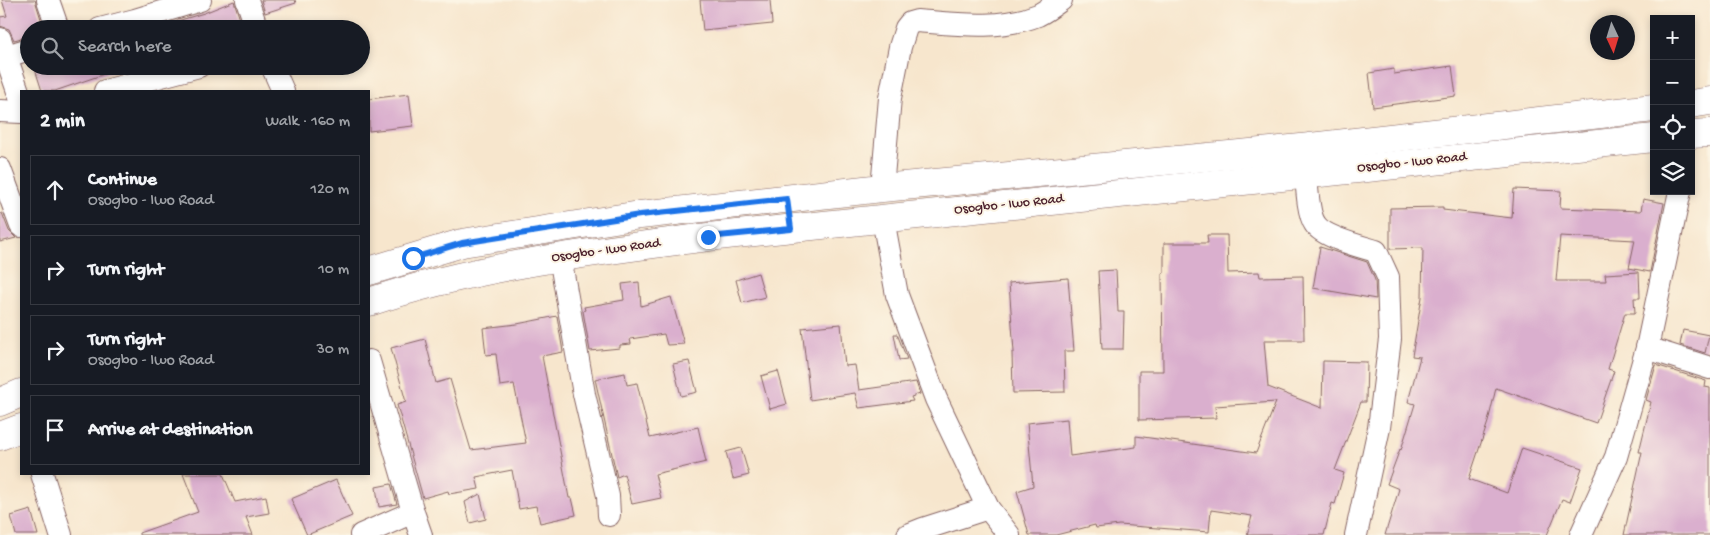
<!DOCTYPE html>
<meta charset="utf-8">
<style>
:root{--surface:#171b24;--page:#242831;--text:#f1f3f6;--muted:#9ea1a6;--line:#363941}
body{margin:0;font-family:"Gochi Hand",sans-serif;background:var(--page);color:var(--text)}
.controls{position:absolute;right:15px;top:15px;display:grid;overflow:hidden;border-radius:0px;box-shadow:0 2px 8px #0003}
.controls button{width:45px;height:45px;display:grid;place-items:center;padding:0;border:0;border-bottom:1px solid var(--line);background:var(--surface);color:var(--text);font:25px sans-serif}
.compass{position:absolute;left:1590px;top:15px;width:45px;height:45px;border-radius:50%;background:var(--surface);box-shadow:0 2px 8px #0003;rotate:176deg}
.stop{position:absolute;width:15px;height:15px;margin:-11px;border:4px solid #1a73e8;border-radius:50%;background:#fff}
.stop.end{background:#1a73e8;border-color:#fff;box-shadow:0 1px 5px #0008}
.list{margin:0;padding:0;list-style:none}
h2{display:flex;justify-content:space-between;align-items:center;height:65px;margin:0;padding:0 20px;font-size:21px}
h2 small{font-size:16px;font-weight:400;color:var(--muted)}
.list li{display:grid;grid-template-columns:32px 1fr auto;gap:15px;align-items:center;box-sizing:border-box;height:70px;margin:0 10px 10px;padding:0 10px;border:1px solid var(--line);border-radius:0px}
.list b{display:block;font-size:19px;white-space:nowrap}
.list p{margin:0;font-size:16px;white-space:nowrap;color:var(--muted)}
.list em{font-size:16px;font-style:normal;color:var(--muted)}
.icon{flex:none;width:28px;height:28px;fill:none;stroke:currentColor;stroke-width:2;stroke-linecap:round;stroke-linejoin:round}
.map{position:relative;flex:none;width:1710px;height:535px;overflow:hidden}
.search{position:absolute;background:var(--surface);box-shadow:0 2px 8px #0003;left:20px;top:20px;width:350px;height:55px;display:flex;align-items:center;gap:12px;box-sizing:border-box;padding:0 18px;border-radius:28px;color:var(--muted);font-size:19px}
.panel{position:absolute;background:var(--surface);box-shadow:0 2px 8px #0003;left:20px;top:90px;width:350px;height:385px;border-radius:0px}
.map>svg:first-child{display:block}
.building{fill:#daafce}
.lines{fill:none;stroke-linecap:round;stroke-linejoin:round}
.minor-casing{stroke:#876564;stroke-width:24}
.major-casing{stroke:#876564;stroke-width:29}
.minor{stroke:#fff;stroke-width:22}
.major{stroke:#fff;stroke-width:28}
.route{stroke:#1a73e8;stroke-width:6}
.labels{text-anchor:middle;dominant-baseline:central;stroke-width:4;stroke-linejoin:round;paint-order:stroke}
.street-label{font-size:14px;fill:#4a1f2b;stroke:#fcf5e5}
</style>
<div class="map">
<svg width="1710" height="535" viewBox="0 0 1710 535">
<rect width="100%" height="100%" fill="#fcf5e5"/>
<filter id="ink" filterUnits="userSpaceOnUse"><feTurbulence type="fractalNoise" baseFrequency=".02" numOctaves="2"/><feDisplacementMap in="SourceGraphic" scale="10" xChannelSelector="R" yChannelSelector="G"/><feConvolveMatrix kernelMatrix="1 2 1 2 8 2 1 2 1" color-interpolation-filters="sRGB"/></filter>
<filter id="wash" filterUnits="userSpaceOnUse"><feTurbulence type="fractalNoise" baseFrequency=".0096" numOctaves="4" result="noise"/><feDisplacementMap in="SourceGraphic" scale="20" xChannelSelector="R" yChannelSelector="G"/><feGaussianBlur stdDeviation="1.12" result="paint"/><feColorMatrix in="noise" values="0 0 0 0 0 0 0 0 0 0 0 0 0 0 0 0 0 1.4 0 .05"/><feComposite in="paint" operator="in"/></filter>
<g filter="url(#wash)">
<rect width="100%" height="100%" fill="#f7e6cd"/>
<g id="blocks">
<g class="building">
<path d="M 2,0 L 35,0 L 44,29 L 29,29 L 29,36 L 14,40 L 9,29 L 0,26 L 0,17 L 7,16 Z"/>
<path d="M 261,0 L 295,0 L 296,3 L 265,13 Z"/>
<path d="M 700,0 L 770,0 L 772,24 L 703,31 Z"/>
<path d="M 234,1 L 243,29 L 161,29 L 161,26 L 204,13 Z"/>
<path d="M 34,66 L 119,66 L 119,69 L 55,91 L 42,91 Z"/>
<path d="M 1452,66 L 1456,96 L 1373,107 L 1369,73 L 1394,69 L 1394,74 Z"/>
<path d="M 409,94 L 413,126 L 369,131 L 369,99 Z"/>
<path d="M 1514,189 L 1561,191 L 1560,208 L 1641,211 L 1643,199 L 1664,203 L 1650,272 L 1629,268 L 1635,240 L 1560,236 L 1556,281 L 1606,281 L 1605,274 L 1639,272 L 1640,298 L 1634,298 L 1635,313 L 1625,313 L 1608,369 L 1614,371 L 1596,423 L 1496,388 L 1488,422 L 1469,479 L 1507,493 L 1522,448 L 1582,468 L 1570,502 L 1562,499 L 1547,535 L 1385,535 L 1399,489 L 1387,484 L 1400,449 L 1401,450 L 1415,404 L 1408,402 L 1420,357 L 1412,356 L 1422,297 L 1423,248 L 1390,249 L 1390,208 L 1443,207 L 1443,210 L 1512,218 Z"/>
<path d="M 2,213 L 9,231 L 16,238 L 0,242 L 0,214 Z"/>
<path d="M 1207,235 L 1227,235 L 1228,273 L 1259,272 L 1260,277 L 1303,276 L 1304,340 L 1264,340 L 1268,387 L 1322,408 L 1323,361 L 1367,362 L 1366,402 L 1361,402 L 1335,470 L 1344,473 L 1335,504 L 1332,503 L 1324,535 L 1247,535 L 1252,516 L 1211,510 L 1209,532 L 1119,525 L 1096,528 L 1095,525 L 1056,535 L 1029,535 L 1017,491 L 1033,486 L 1027,423 L 1067,419 L 1070,456 L 1136,447 L 1136,436 L 1256,453 L 1276,402 L 1215,406 L 1216,418 L 1139,420 L 1139,371 L 1163,371 L 1162,273 L 1164,273 L 1164,243 L 1208,243 Z"/>
<path d="M 1320,247 L 1367,262 L 1375,280 L 1376,299 L 1313,288 Z"/>
<path d="M 1116,270 L 1118,312 L 1124,312 L 1123,349 L 1102,349 L 1098,271 Z"/>
<path d="M 758,273 L 765,297 L 742,303 L 736,280 Z"/>
<path d="M 1068,278 L 1074,351 L 1064,351 L 1065,392 L 1013,393 L 1012,352 L 1014,352 L 1009,283 Z"/>
<path d="M 639,282 L 641,306 L 671,297 L 684,344 L 667,345 L 664,334 L 630,339 L 631,344 L 620,345 L 620,348 L 590,351 L 583,311 L 585,310 L 584,307 L 624,300 L 622,284 Z"/>
<path d="M 557,316 L 563,352 L 542,356 L 569,498 L 572,498 L 576,515 L 540,523 L 536,506 L 519,509 L 512,470 L 476,477 L 479,489 L 449,494 L 448,491 L 423,498 L 397,405 L 406,402 L 391,348 L 425,339 L 436,383 L 450,379 L 471,450 L 526,443 L 514,384 L 500,386 L 496,354 L 486,355 L 483,328 L 517,324 Z"/>
<path d="M 841,324 L 845,366 L 855,365 L 859,390 L 916,382 L 920,394 L 911,397 L 913,401 L 859,408 L 855,393 L 810,400 L 802,328 Z"/>
<path d="M 1683,330 L 1709,335 L 1705,353 L 1680,345 Z"/>
<path d="M 894,334 L 897,334 L 907,359 L 899,360 Z"/>
<path d="M 689,361 L 697,392 L 681,396 L 673,364 Z"/>
<path d="M 1656,365 L 1706,381 L 1705,387 L 1710,388 L 1710,535 L 1624,535 L 1642,452 L 1639,452 L 1651,402 L 1646,400 Z"/>
<path d="M 778,371 L 787,404 L 770,409 L 761,376 Z"/>
<path d="M 625,373 L 627,385 L 637,383 L 650,438 L 698,427 L 706,462 L 655,474 L 661,498 L 632,504 L 624,474 L 617,477 L 595,379 Z"/>
<path d="M 741,448 L 749,475 L 733,479 L 726,452 Z"/>
<path d="M 183,474 L 223,474 L 235,502 L 266,496 L 269,513 L 246,517 L 253,535 L 139,535 L 139,533 L 198,512 Z"/>
<path d="M 336,480 L 352,516 L 307,535 L 291,499 Z"/>
<path d="M 391,484 L 397,504 L 379,507 L 376,487 Z"/>
<path d="M 480,494 L 486,519 L 470,523 L 465,502 Z"/>
<path d="M 31,510 L 38,535 L 16,535 L 11,516 Z"/>
</g>
</g>
</g>
<g filter="url(#ink)">
<use href="#blocks" fill-opacity="0" stroke="#876564" stroke-width="1"/>
<g class="lines">
<g class="minor-casing">
<g id="minor">
<path d="M 48,0 L 58,29"/>
<path d="M 247,0 L 257,29"/>
<path d="M 100,29 L 135,20 L 200,0"/>
<path d="M 0,39 L 21,100"/>
<path d="M 7,56 L 29,49"/>
<path d="M 272,66 L 283,91"/>
<path d="M 105,91 L 199,66"/>
<path d="M 0,111 L 21,112"/>
<path d="M 0,169 L 21,226"/>
<path d="M 1306,174 C 1307,187 1308,214 1315,224 C 1323,237 1362,247 1376,251 L 1388,277 L 1390,339 L 1379,428 L 1356,535"/>
<path d="M 882,188 L 890,98 L 900,47 L 906,28 L 910,23 L 917,21 C 956,24 1001,30 1038,15 C 1046,11 1054,5 1061,0"/>
<path d="M 883,219 L 897,295 L 936,399 L 988,508 L 1009,535"/>
<path d="M 560,257 L 584,394 L 608,496 L 609,515"/>
<path d="M 1647,348 L 1710,368"/>
<path d="M 369,361 L 413,512 L 421,535"/>
<path d="M 42,474 L 61,535"/>
<path d="M 361,535 L 413,512"/>
<path d="M 908,535 L 923,529 L 988,508"/>
<path d="M 1581,535 L 1616,457 L 1647,348 L 1680,191"/>
</g>
</g>
<g class="major-casing">
<g id="major">
<path d="M 1691,104 L 1710,101"/>
<path d="M 1691,134 L 1710,133"/>
<path d="M 369,271 L 462,243 L 640,215 L 882,188 L 1301,148 L 1654,108"/>
<path d="M 369,302 C 478,265 594,252 708,237 L 1654,138"/>
<path d="M 0,402 L 21,393"/>
<path d="M 0,436 L 21,428"/>
</g>
</g>
<use href="#minor" class="minor"/>
<use href="#major" class="major"/>
</g>
</g>
<g class="lines" filter="url(#ink)">
<path class="route" d="M 413,258 L 462,243 L 640,215 L 787,199 L 791,229 L 708,237"/>
</g>
<g class="labels">
<g class="street-label">
<text transform="translate(1412 163) rotate(-6)">Osogbo - Iwo Road</text>
<text transform="translate(1009 205) rotate(-6)">Osogbo - Iwo Road</text>
<text transform="translate(606 251) rotate(-8)">Osogbo - Iwo Road</text>
</g>
</g>
</svg>
<div class="controls">
<button>+</button>
<button>−</button>
<button><svg class="icon" aria-label="locate" viewBox="0 0 24 24"><circle cx="12" cy="12" r="6"/><path d="M12 2v4M12 18v4M2 12h4M18 12h4"/></svg></button>
<button><svg class="icon" aria-label="layers" viewBox="0 0 24 24"><path d="M12 4l9 5-9 5-9-5zM3 14l9 5 9-5"/></svg></button>
</div>
<svg class="compass" viewBox="-18 -18 36 36"><path d="M0-13l5 13h-10z" fill="#e53935"/><path d="M0 13l5-13h-10z" fill="#9ea1a6"/></svg>
<div class="stop" style="left:413px;top:258px"></div>
<div class="stop end" style="left:708px;top:237px"></div>
<div class="search"><svg class="icon" aria-label="search" viewBox="0 0 24 24"><circle cx="10" cy="10" r="6"/><path d="M15 15l6 6"/></svg>Search here</div>
<section class="panel">
<h2>2 min<small>Walk · 160 m</small></h2>
<ul class="list">
<li><svg class="icon" aria-label="ahead" viewBox="0 0 24 24"><path d="M12 20V5M6 11l6-6 6 6"/></svg><div><b>Continue</b><p>Osogbo - Iwo Road</p></div><em>120 m</em></li>
<li><svg class="icon" aria-label="right" viewBox="0 0 24 24"><path d="M7 20v-9h11M14 6l5 5-5 5"/></svg><div><b>Turn right</b></div><em>10 m</em></li>
<li><svg class="icon" aria-label="right" viewBox="0 0 24 24"><path d="M7 20v-9h11M14 6l5 5-5 5"/></svg><div><b>Turn right</b><p>Osogbo - Iwo Road</p></div><em>30 m</em></li>
<li><svg class="icon" aria-label="arrive" viewBox="0 0 24 24"><path d="M6 21V4h12l-3 4 3 4H6"/></svg><div><b>Arrive at destination</b></div></li>
</ul>
</section>
</div>
